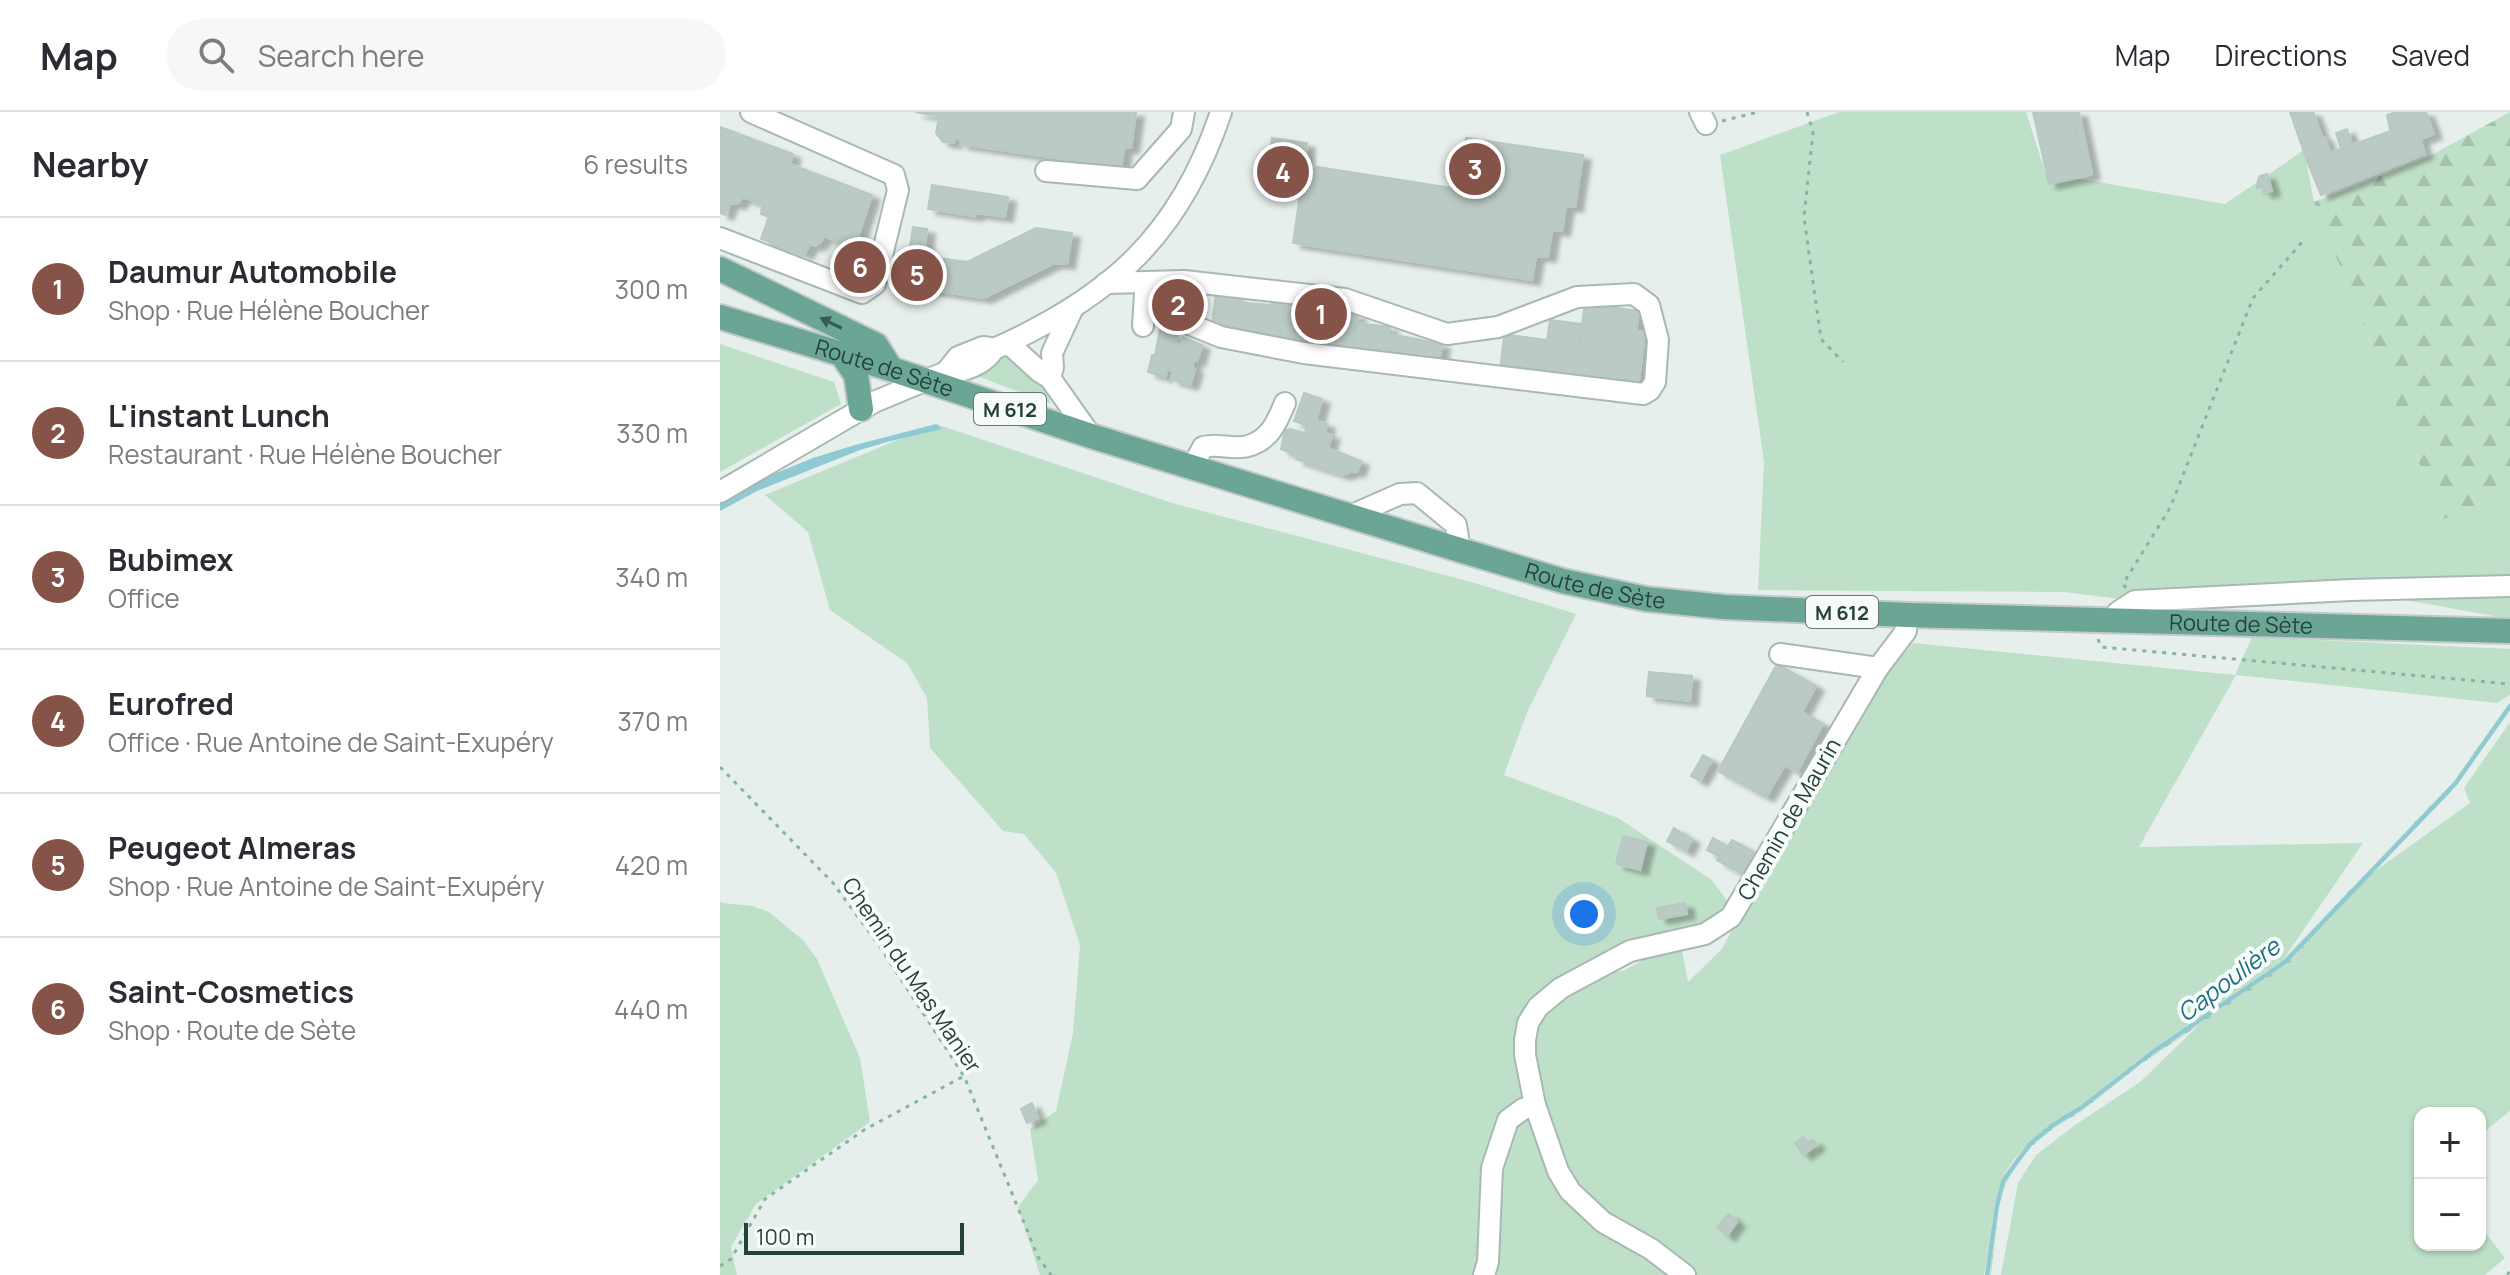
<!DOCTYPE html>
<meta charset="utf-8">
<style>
:root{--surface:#fff;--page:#f7f7f7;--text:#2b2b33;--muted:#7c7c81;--line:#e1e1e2;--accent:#855347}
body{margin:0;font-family:Manrope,sans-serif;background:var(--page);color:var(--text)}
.controls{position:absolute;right:24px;bottom:24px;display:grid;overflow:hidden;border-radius:16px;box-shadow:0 2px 6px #0004}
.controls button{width:72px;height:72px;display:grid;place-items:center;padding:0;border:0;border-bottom:2px solid var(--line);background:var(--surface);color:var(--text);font:40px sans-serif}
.scale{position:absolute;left:24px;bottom:20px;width:220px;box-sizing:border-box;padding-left:8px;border:4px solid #24423a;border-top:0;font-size:22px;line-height:28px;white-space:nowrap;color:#24423a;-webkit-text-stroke:6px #f7fbf9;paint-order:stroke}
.you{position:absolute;left:864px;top:802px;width:28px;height:28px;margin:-20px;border:6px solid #fff;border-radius:50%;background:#1a73e8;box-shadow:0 0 0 12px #1a73e833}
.badge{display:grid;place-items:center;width:52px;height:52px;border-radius:50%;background:var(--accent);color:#fff;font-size:26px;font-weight:700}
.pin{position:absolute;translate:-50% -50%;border:4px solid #fff;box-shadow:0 2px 8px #0006}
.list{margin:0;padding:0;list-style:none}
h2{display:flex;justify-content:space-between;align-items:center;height:104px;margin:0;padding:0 32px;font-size:34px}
h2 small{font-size:26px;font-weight:400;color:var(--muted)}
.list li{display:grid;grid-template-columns:52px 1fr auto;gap:24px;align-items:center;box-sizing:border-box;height:144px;padding:0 32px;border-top:2px solid var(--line)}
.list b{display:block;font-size:30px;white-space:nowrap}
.list p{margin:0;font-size:26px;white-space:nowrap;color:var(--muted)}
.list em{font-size:26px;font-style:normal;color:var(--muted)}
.icon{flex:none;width:44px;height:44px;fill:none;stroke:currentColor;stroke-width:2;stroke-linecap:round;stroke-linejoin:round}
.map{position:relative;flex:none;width:1790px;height:1163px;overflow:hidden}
header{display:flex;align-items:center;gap:48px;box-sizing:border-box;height:112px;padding:0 40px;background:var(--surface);border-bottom:2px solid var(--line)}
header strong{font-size:38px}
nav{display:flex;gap:44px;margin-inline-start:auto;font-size:28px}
.search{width:560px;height:72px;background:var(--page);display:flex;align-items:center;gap:20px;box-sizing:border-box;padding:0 28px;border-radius:44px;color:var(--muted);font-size:30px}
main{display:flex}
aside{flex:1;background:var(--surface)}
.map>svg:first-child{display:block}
.grass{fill:#bfe0c8;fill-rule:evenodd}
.forest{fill:url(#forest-firs)}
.wetland{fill:url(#wetland-marsh)}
.water{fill:#8ec9d4}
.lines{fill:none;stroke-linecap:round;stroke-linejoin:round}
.stream{stroke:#8ec9d4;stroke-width:4}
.building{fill:#bbcac4;stroke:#b8c9c2;stroke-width:2;filter:url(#shadow)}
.minor-casing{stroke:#a8b8b2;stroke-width:24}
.major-casing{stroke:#c2cac8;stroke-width:28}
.path{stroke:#86b3a5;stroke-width:3;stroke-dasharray:4 6;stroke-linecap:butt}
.minor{stroke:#fff;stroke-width:20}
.major{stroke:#6aa596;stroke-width:24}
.oneway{fill:#365b51}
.labels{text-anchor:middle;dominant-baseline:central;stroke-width:8;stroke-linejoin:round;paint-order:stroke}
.shield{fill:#f7fbf9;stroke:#637a73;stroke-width:2}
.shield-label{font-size:20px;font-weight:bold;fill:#24423a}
.street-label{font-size:22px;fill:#24423a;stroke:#f7fbf9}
.water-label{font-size:24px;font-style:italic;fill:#1c6f80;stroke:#f7fbf9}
</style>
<header>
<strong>Map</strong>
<div class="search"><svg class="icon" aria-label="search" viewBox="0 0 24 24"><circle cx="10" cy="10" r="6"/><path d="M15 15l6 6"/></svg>Search here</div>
<nav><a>Map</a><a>Directions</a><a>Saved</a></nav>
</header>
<main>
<aside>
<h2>Nearby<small>6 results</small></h2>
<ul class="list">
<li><span class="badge">1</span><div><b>Daumur Automobile</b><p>Shop · Rue Hélène Boucher</p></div><em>300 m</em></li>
<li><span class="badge">2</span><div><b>L'instant Lunch</b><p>Restaurant · Rue Hélène Boucher</p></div><em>330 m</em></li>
<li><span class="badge">3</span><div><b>Bubimex</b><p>Office</p></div><em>340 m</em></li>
<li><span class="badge">4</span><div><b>Eurofred</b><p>Office · Rue Antoine de Saint-Exupéry</p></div><em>370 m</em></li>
<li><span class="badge">5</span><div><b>Peugeot Almeras</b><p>Shop · Rue Antoine de Saint-Exupéry</p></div><em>420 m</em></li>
<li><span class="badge">6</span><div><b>Saint-Cosmetics</b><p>Shop · Route de Sète</p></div><em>440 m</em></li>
</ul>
</aside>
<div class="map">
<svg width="1790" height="1163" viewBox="0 0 1790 1163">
<defs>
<pattern id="forest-firs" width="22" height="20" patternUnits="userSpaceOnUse" patternTransform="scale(2)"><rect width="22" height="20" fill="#bfe0c8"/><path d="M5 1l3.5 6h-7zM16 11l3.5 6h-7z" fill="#a4c1ad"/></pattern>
<pattern id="wetland-marsh" width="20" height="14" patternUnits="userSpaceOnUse" patternTransform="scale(2)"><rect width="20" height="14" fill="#bfe0c8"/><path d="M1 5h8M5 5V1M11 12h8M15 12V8" fill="none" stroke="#a4c1ad"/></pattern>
<filter id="shadow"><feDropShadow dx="8" dy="5" stdDeviation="2" flood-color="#0004"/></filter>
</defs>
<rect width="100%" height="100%" fill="#e6efeb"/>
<g class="grass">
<path d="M 1119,0 L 1306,0 L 1329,72 L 1355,66 L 1505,92 L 1584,38 L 1594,90 L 1722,408 L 1790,378 L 1790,507 L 1631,478 L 1415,489 L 1345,480 L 1038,478 L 1044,350 L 1000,43 Z"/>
<path d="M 0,232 L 114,270 L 121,292 L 0,360 Z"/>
<path d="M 286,242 L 324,274 L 331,292 L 254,263 L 257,257 Z"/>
<path d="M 216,312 L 452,391 L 755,471 L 856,502 L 808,598 L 784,663 L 898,706 L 992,768 L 1011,794 L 960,828 L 968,870 L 1002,837 L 1048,750 L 1143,589 L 1193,531 L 1515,563 L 1532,525 L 1790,537 L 1790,583 L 1777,591 L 1516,563 L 1419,735 L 1643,731 L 1563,848 L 1431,938 L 1363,992 L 1331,1011 L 1295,1046 L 1282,1065 L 1279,1077 L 1264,1163 L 973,1163 C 947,1138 913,1125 884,1104 C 861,1087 841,1061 830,1035 C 836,1061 851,1080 870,1100 L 869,1107 L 951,1163 L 320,1163 L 298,1095 L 318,1068 L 310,1017 L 336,999 L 353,921 L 360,833 L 336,761 L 304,722 L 283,719 L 210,636 L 207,586 L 187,551 L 110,498 L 88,420 L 45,383 ZM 954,831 L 905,858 L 881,862 L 837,890 L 876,856 Z"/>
<path d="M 1790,610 L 1790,999 L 1760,1023 L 1760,1001 L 1700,1001 L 1700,1133 L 1760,1133 L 1760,1114 L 1785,1146 L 1765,1163 L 1281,1163 L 1298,1071 L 1316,1043 L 1355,1013 L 1420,970 L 1483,909 L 1567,854 L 1651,762 L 1750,691 L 1744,676 Z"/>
<path d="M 0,789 L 2,791 L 33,794 L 49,800 L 83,828 L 97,847 L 140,946 L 150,1010 L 36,1092 L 11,1135 L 17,1163 L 0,1163 Z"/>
</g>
<path class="forest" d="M 1790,0 L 1790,378 L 1722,408 L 1594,90 L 1710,44 Z"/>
<path class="wetland" d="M 1790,590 L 1790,599 L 1728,683 L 1651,762 L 1567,854 L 1421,952 L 1362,999 L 1334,1016 L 1312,1034 L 1298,1051 L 1285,1073 L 1279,1095 L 1271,1163 L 1265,1163 L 1273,1106 L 1282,1065 L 1309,1030 L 1331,1011 L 1363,992 L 1431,938 L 1563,848 L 1733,670 Z"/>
<path class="water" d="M 216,312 L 222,317 L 167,330 L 140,338 L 37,379 L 0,399 L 0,391 L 49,364 L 93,346 L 135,333 Z"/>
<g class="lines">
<path class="stream" d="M 1267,1163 L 1277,1094 L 1283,1069 L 1311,1031 L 1333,1013 L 1362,995 L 1434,939 L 1565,850 L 1736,671 L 1790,594"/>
</g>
<g class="building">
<path d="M 195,0 L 253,0 L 252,8 L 244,7 L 241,27 L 235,26 L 234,31 L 223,30 L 216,21 L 218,10 L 224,11 L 225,5 Z"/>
<path d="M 253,0 L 410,0 L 401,56 L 316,43 L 318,25 L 255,15 L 256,8 L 252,8 Z"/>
<path d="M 410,0 L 416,0 L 411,36 L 404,36 Z"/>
<path d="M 1313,0 L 1352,0 L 1366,64 L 1329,72 Z"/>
<path d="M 1352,0 L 1359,0 L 1372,62 L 1366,64 Z"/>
<path d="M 1570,0 L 1593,0 L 1602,25 L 1605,25 L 1610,40 L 1587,49 Z"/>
<path d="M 1677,0 L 1692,0 L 1695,10 L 1670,18 L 1667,3 Z"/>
<path d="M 1692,0 L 1706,0 L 1714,22 L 1701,27 Z"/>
<path d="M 244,7 L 256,8 L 255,15 L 318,25 L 316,43 L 240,32 Z"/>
<path d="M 1695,10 L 1705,42 L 1601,83 L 1587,49 Z"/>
<path d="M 0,15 L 73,42 L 70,52 L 152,83 L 138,125 L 159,133 L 144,175 L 122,166 L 129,146 L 123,144 L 121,139 L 123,132 L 104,124 L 101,130 L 95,134 L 90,132 L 85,142 L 41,127 L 49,105 L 41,102 L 42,92 L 23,85 L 18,92 L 10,91 L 5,103 L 0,101 Z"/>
<path d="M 1627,17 L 1632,32 L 1621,36 L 1616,21 Z"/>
<path d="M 552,26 L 587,31 L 585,53 L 738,77 L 746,26 L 863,43 L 855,95 L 846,94 L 842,119 L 832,118 L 828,145 L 816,144 L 812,168 L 573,131 L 580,83 L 571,82 L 572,78 L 546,74 Z"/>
<path d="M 1547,62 L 1552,79 L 1544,81 L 1542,75 L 1537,76 L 1538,68 L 1540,64 Z"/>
<path d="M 212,73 L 288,85 L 285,105 L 255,101 L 255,104 L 208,97 Z"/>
<path d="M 193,115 L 207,117 L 204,144 L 247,150 L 316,116 L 352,121 L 347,152 L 334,151 L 264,186 L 184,174 Z"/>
<path d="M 496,181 L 517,184 L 513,215 L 492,212 Z"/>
<path d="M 450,184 L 457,188 L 459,184 L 471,188 L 465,204 L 447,194 Z"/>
<path d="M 552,189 L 564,191 L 559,230 L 512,224 L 516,190 L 552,193 Z"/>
<path d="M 564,191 L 619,197 L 618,201 L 638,203 L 633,239 L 559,230 Z"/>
<path d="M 865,191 L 919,199 L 916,219 L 925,220 L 918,276 L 854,267 Z"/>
<path d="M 830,208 L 862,212 L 854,267 L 822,262 Z"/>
<path d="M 637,211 L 670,215 L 670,222 L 722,232 L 719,250 L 633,239 Z"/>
<path d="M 440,218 L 458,224 L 455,232 L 461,233 L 463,225 L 482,233 L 477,249 L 474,248 L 472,256 L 475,257 L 470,273 L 451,267 L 453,259 L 448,257 L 445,265 L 428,260 L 432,243 L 435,243 Z"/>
<path d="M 790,223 L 827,228 L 822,262 L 780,257 L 784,226 Z"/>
<path d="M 584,281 L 602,287 L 596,308 L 607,312 L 605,321 L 612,323 L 608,336 L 641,349 L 637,360 L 632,359 L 623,363 L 576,347 L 577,343 L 561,337 L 565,318 L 570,317 L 585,321 L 587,313 L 574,309 Z"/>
<path d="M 1057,552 L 1096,574 L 1082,600 L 1103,612 L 1077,660 L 1065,653 L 1046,685 L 998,659 Z"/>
<path d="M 929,560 L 972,564 L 970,589 L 961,588 L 962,583 L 927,579 Z"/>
<path d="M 927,579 L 962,583 L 961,588 L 927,584 Z"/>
<path d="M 983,643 L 992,648 L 980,669 L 971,664 Z"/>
<path d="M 954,716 L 972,727 L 966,739 L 947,729 Z"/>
<path d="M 903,724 L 927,730 L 920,758 L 896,752 Z"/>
<path d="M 993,726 L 1030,747 L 1022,762 L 997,748 L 999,744 L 987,738 Z"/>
<path d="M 1012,728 L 1034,740 L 1030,747 L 1008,734 Z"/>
<path d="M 965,791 L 967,802 L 939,807 L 937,796 Z"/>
<path d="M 312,991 L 318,1006 L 307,1011 L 301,997 Z"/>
<path d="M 1083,1025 L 1088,1032 L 1093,1028 L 1097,1033 L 1083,1043 L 1075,1031 Z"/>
<path d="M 1009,1102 L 1017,1110 L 1007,1124 L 997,1115 Z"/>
</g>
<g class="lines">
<g class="minor-casing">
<g id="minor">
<path d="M 980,0 L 986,12"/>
<path d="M 326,59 L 417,67 L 461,17 L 464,0"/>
<path d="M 0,126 L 142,181 L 155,172 L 178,78 L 174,63 L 31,0"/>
<path d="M 386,171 L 464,169 L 625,187 L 727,222 L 778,215 L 857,185 L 914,182 L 929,193 L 938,228 L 935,270 L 930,278 L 923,282 L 584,241 L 501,225 L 425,194"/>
<path d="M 352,198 L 332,241 L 333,255 L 330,266 L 371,324"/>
<path d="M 423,214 L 425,182"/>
<path d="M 288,231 L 320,260 L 330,266"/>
<path d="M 226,260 C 243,261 265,252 274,237 C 391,185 460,123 501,0"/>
<path d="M 472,355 L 483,335 C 497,331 514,338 528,334 C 550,328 557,310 565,291"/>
<path d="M 0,380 L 154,290 L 226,260 L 238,245 L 263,235 L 270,236"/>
<path d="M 630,404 L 680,382 L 697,381 L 736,413 L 740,438"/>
<path d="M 1396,509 L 1398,500 L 1415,489 L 1631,478 L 1790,474"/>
<path d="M 1060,542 L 1158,556"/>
<path d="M 764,1163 L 768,1150 L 772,1056 L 788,1008 L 803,997 L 815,993"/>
<path d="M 965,1163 L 931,1137 L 883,1110 L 850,1079 L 838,1059 L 815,993 L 805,943 L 805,928 L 808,911 L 818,895 L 841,876 L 910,839 L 985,822 L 1011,805 L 1158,556 L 1186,519 L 1187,503"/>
</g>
</g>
<g class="major-casing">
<g id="major">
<path d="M 0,157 L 156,233 L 171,257"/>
<path id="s1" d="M 0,205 L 171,257 L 371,324 L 740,438 L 843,469 L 926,487 L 1004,495 L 1187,503 L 1790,519"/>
<path d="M 121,241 L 136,263 L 141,297"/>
</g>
</g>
<g class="path">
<path d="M 1087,0 L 1093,20 L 1084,105 L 1101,227 L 1123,250"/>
<path d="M 1002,9 L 1038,0"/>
<path d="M 1406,476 L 1403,472 L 1450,396 L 1533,186 L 1585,127"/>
<path d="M 1378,527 L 1381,535 L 1790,572"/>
<path d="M 0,655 L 113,771 L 158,832 L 244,964 L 318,1145 L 331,1163"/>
<path d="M 0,1154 L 11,1147 L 45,1087 L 144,1018 L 244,964"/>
<path d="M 1787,1163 L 1790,1159"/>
</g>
<use href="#minor" class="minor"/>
<use href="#major" class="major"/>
</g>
<defs><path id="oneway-solid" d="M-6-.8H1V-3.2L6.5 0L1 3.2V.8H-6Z" transform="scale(2)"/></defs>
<use class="oneway" href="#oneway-solid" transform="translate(111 211) rotate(-154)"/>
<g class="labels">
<g class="shield">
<rect x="254" y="281" width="72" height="32" rx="6"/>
<rect x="1086" y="484" width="72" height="32" rx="6"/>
</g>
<g class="shield-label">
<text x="290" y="297">M 612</text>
<text x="1122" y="500">M 612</text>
</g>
<g class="street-label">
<text stroke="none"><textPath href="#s1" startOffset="172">Route de Sète</textPath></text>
<text stroke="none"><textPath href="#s1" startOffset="916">Route de Sète</textPath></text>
<text stroke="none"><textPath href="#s1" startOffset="1564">Route de Sète</textPath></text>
<text transform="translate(1069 707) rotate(-60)">Chemin de Maurin</text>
<text transform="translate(192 863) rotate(56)">Chemin du Mas Manier</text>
</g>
<g class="water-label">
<text transform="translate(1508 867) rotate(-37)">Capoulière</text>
</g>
</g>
</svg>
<div class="controls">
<button>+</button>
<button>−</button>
</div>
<div class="scale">100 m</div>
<div class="you"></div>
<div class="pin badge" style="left:601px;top:202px">1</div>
<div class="pin badge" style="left:458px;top:193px">2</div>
<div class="pin badge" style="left:755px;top:57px">3</div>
<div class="pin badge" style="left:563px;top:60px">4</div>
<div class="pin badge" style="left:197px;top:163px">5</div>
<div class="pin badge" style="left:140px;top:155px">6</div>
</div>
</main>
